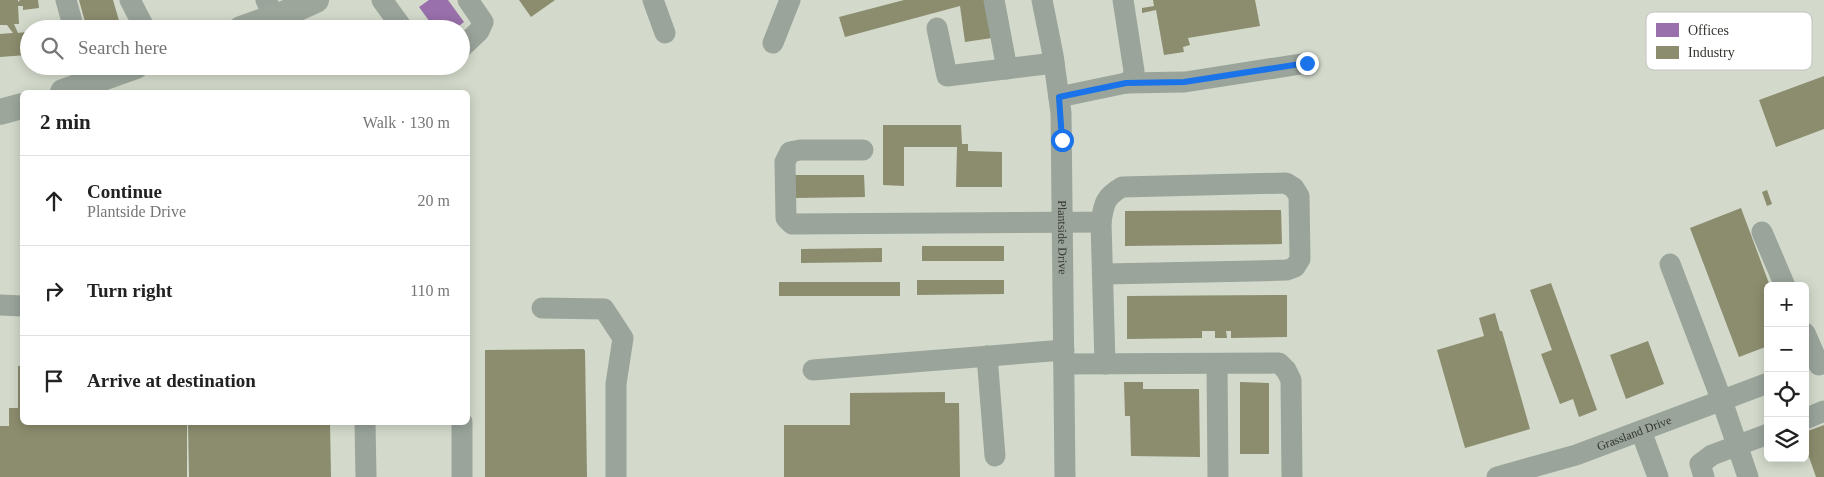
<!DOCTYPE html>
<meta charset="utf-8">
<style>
:root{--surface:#fff;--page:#f2f2f2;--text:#222;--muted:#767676;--line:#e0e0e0}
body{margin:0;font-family:Georgia,serif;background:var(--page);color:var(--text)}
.controls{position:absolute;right:15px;bottom:15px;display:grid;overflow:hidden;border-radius:8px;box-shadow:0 2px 12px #0003}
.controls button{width:45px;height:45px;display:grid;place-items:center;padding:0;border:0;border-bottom:1px solid var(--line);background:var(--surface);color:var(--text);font:25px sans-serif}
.stop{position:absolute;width:15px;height:15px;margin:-11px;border:4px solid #1a73e8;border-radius:50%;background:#fff}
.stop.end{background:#1a73e8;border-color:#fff;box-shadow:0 1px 5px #0008}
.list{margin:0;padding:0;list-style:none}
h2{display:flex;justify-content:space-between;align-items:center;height:65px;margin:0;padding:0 20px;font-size:21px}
h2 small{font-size:16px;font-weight:400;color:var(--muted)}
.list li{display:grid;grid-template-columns:32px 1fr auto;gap:15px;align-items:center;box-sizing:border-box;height:90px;padding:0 20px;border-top:1px solid var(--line)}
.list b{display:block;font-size:19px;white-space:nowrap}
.list p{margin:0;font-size:16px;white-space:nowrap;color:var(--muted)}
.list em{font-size:16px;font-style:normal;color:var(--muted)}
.icon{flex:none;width:28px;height:28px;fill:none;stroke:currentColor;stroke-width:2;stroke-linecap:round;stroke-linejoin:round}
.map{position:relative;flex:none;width:1824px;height:477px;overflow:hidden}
.search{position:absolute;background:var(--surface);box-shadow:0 2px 12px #0003;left:20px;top:20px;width:450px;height:55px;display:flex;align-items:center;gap:12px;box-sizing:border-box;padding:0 18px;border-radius:28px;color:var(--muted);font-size:19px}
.panel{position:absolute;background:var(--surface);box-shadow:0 2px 12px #0003;left:20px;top:90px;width:450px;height:335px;border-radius:8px}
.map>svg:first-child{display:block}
.built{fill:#d3dacb;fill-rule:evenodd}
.offices{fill:#9970ab}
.industry{fill:#8c8c6e}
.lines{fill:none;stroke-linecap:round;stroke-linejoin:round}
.minor{stroke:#9aa49b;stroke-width:21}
.major{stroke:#9ca69b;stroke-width:26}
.route{stroke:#1a73e8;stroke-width:6}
.labels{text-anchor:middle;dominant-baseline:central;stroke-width:5;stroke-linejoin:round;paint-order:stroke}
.street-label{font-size:12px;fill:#32352f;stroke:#fff}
.key{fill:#fff;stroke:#c2c2c1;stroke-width:1}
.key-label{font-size:14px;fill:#32352f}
</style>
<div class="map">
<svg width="1824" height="477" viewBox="0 0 1824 477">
<rect width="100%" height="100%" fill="#e0e4dc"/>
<path class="built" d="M 0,0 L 1824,0 L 1824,477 L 0,477 ZM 29,29 L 461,29 L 461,66 L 29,66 ZM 22,92 L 468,92 L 468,422 L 22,422 ZM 1768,286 L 1805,286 L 1805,458 L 1768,458 Z"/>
<path class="offices" d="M 429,0 L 448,0 L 464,22 L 455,29 L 435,29 L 419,7 Z"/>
<g class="industry">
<path d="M 0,0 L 18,0 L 18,2 L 20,0 L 38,0 L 39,8 L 23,10 L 23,6 L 18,6 L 19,24 L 14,24 L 18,33 L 26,32 L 27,55 L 0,57 L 0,34 L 13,33 L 7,25 L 0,25 Z"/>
<path d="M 79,0 L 113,0 L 120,24 L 105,29 L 87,29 Z"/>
<path d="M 519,0 L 555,0 L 531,17 Z"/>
<path d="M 904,0 L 986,0 L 992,38 L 965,42 L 960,6 L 845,37 L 839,17 Z"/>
<path d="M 1153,0 L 1255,0 L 1260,26 L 1188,38 L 1190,45 L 1183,47 L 1184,52 L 1164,55 L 1156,10 L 1142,13 L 1142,8 L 1154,6 Z"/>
<path d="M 1824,76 L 1824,129 L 1776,147 L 1759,100 Z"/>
<path d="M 883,125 L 961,125 L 962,144 L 968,144 L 968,151 L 1002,152 L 1002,187 L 956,187 L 957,147 L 904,147 L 904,186 L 883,185 Z"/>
<path d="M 795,175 L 864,175 L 865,197 L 795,198 Z"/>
<path d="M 1767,190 L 1772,204 L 1767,206 L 1762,192 Z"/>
<path d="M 1741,208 L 1770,286 L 1768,286 L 1768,346 L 1739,357 L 1690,228 Z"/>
<path d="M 1281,210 L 1282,244 L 1125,246 L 1125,211 Z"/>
<rect x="922" y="246" width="82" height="15"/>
<path d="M 882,248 L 882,262 L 801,263 L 801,249 Z"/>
<path d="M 917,280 L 1004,280 L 1004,294 L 917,295 Z"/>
<rect x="779" y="282" width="121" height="14"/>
<path d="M 1551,283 L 1597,410 L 1579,417 L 1573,399 L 1560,404 L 1541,354 L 1552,350 L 1530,290 Z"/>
<path d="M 1287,295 L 1287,337 L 1231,338 L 1231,331 L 1226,331 L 1227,338 L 1215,338 L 1215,331 L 1202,331 L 1202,338 L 1127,339 L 1127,296 Z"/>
<path d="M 1495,313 L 1500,331 L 1502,331 L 1530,429 L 1465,448 L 1437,350 L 1484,336 L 1479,318 Z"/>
<path d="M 1648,341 L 1664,384 L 1626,399 L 1610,355 Z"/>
<path d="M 584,349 L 585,351 L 587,477 L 485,477 L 485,350 Z"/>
<path d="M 18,366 L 22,366 L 22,422 L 187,422 L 187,477 L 0,477 L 0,426 L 9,426 L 9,408 L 18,408 Z"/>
<path d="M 1124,382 L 1143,382 L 1143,389 L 1199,389 L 1200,457 L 1131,456 L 1130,416 L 1125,416 Z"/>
<path d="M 1240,382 L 1269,383 L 1269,454 L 1240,454 Z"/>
<path d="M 945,392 L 945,403 L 959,403 L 960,477 L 784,477 L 784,425 L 850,425 L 850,393 Z"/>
<path d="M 188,422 L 330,422 L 331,477 L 189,477 Z"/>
<path d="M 1824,425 L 1824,477 L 1816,477 L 1809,457 L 1805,458 L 1805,432 Z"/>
</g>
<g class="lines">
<g class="minor">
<path d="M 66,0 L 74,29"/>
<path d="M 130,0 L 145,29"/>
<path d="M 266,0 L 274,17"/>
<path d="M 382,0 L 403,29"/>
<path d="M 653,0 L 665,33"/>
<path d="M 994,0 L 1007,69"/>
<path id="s1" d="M 1042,0 L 1053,55 L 1061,113 L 1065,477"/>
<path d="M 937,28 L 947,76 L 1054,63"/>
<path d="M 773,43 L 790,0"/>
<path d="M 461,48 L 479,31 L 483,22 L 468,0"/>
<path d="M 1126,83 L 1185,82 L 1307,63"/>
<path d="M 1059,97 L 1126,83 L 1132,79 L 1134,71 L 1123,0"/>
<path d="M 863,150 L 800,150 L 790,152 L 785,162 L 786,218 L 792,224 L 1101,222 C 1104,203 1105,197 1122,187 L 1286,183 L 1294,188 L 1299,196 L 1300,259 L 1295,267 L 1287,270 L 1254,271 L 1104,274"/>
<path d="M 1101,222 L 1105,364"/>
<path d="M 1762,232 L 1785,286"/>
<path d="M 1670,264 L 1722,401 L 1748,477"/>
<path d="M 0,305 L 22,306"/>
<path d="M 542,308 L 604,309 L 623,338 L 616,384 L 616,477"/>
<path d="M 1805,333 L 1819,365"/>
<path d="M 987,356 L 995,456"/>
<path d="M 1064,364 L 1279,363 L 1286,370 L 1291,380 L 1292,477"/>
<path d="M 1217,364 L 1218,477"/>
<path d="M 813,370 L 1064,350"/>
<path d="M 1805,419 L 1824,411"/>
<path d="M 365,422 L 366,477"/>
<path d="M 462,422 L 462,477"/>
<path d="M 1641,431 L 1658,477"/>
<path id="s2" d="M 1497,477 L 1576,455 L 1768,383"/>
<path d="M 1704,477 L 1700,464 L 1712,455 L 1768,434"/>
</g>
<g class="major">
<path d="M 241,29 L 294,10 L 316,0"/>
<path d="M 63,92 L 136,66"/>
<path d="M 0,112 L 22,106"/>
</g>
</g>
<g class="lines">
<path class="route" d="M 1062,140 L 1059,97 L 1126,83 L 1184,82 L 1307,63"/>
</g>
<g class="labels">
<g class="street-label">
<text stroke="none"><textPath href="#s1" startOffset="239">Plantside Drive</textPath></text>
<text stroke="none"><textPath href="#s2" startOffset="144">Grassland Drive</textPath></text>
</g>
</g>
<rect x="1646" y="12" width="166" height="58" rx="8" class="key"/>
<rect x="1656" y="23" width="23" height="14" fill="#9970ab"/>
<rect x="1656" y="46" width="23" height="13" fill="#8c8c6e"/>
<g class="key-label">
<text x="1688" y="35">Offices</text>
<text x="1688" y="57">Industry</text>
</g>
</svg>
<div class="controls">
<button>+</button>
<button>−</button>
<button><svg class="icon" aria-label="locate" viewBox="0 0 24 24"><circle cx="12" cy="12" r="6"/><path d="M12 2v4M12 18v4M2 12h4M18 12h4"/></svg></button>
<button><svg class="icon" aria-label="layers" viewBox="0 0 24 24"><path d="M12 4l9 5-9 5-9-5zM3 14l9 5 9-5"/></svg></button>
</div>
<div class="stop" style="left:1062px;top:140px"></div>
<div class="stop end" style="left:1307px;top:63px"></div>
<div class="search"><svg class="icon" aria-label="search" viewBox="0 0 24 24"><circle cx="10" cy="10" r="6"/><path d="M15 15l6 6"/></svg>Search here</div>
<section class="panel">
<h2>2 min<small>Walk · 130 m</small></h2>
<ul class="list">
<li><svg class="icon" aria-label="ahead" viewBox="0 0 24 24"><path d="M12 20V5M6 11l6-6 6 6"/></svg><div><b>Continue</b><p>Plantside Drive</p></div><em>20 m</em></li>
<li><svg class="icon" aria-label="right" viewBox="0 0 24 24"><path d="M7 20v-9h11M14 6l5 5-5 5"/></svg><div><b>Turn right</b></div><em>110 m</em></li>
<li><svg class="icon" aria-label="arrive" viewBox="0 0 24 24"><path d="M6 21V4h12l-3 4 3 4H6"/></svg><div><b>Arrive at destination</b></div></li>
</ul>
</section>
</div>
